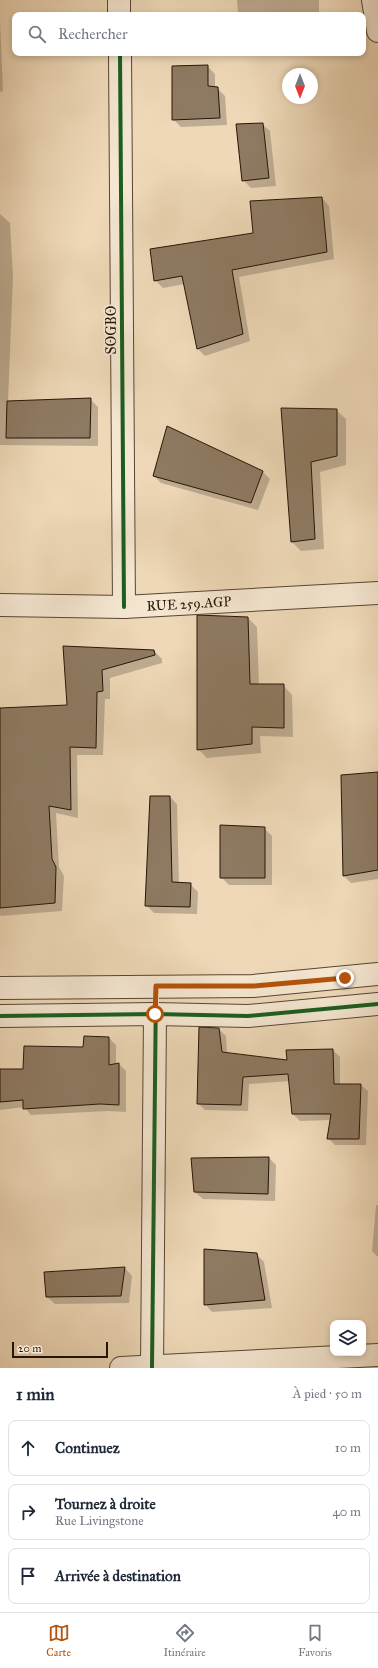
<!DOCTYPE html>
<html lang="fr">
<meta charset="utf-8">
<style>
:root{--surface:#fff;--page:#f2f2f3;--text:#1f2937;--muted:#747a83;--line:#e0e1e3;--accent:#b45309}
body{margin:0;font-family:"IM FELL Great Primer",serif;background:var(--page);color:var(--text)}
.controls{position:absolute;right:12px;bottom:12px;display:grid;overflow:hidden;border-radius:8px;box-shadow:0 2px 6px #0003}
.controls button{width:36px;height:36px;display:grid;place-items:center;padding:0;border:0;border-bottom:1px solid var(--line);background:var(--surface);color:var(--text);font:20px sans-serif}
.compass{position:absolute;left:282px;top:68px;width:36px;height:36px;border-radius:50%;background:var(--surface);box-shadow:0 2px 6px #0003;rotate:180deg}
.scale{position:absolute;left:12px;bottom:10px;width:96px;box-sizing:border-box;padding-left:4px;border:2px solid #261406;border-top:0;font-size:11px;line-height:14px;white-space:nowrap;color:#261406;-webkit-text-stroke:3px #f4e6d0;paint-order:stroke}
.stop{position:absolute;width:12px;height:12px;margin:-9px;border:3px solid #b45309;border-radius:50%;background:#fff}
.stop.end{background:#b45309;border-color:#fff;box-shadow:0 1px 4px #0008}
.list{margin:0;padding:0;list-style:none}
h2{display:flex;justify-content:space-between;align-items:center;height:52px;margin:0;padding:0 16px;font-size:17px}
h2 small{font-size:13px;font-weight:400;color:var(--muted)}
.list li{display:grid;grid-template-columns:26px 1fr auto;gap:12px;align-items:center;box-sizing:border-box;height:56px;margin:0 8px 8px;padding:0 8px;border:1px solid var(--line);border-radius:8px}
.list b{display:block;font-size:15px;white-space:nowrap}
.list p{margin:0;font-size:13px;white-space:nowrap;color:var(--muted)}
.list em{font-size:13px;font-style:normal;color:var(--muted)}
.icon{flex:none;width:22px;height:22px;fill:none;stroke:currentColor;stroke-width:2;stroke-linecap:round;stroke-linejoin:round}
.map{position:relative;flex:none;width:378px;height:1368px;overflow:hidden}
.search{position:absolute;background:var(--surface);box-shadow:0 2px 6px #0003;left:12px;right:12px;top:12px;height:44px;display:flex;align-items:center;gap:10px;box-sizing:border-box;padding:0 14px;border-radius:8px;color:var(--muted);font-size:15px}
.sheet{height:244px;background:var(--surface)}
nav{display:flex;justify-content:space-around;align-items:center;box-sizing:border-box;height:56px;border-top:1px solid var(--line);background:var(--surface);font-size:11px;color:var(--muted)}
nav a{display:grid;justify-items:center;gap:2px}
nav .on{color:var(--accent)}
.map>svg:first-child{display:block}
.shadow{fill:#0003}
.building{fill:#8e7a62;stroke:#261406}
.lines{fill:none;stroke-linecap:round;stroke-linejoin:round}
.minor-casing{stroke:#584532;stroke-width:24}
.tertiary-casing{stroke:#584532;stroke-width:24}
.minor{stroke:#f4e6d0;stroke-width:22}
.tertiary{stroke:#f4e6d0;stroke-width:22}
.cycleway-casing{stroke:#f4e6d0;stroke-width:6}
.cycleway{stroke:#1b5e20;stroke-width:4}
.route{stroke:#b45309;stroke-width:5}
.labels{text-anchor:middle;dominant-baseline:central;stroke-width:3.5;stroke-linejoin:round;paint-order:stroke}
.street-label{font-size:14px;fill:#261406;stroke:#f4e6d0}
</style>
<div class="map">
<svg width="378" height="1368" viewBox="0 0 378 1368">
<rect width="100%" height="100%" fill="#eed8b7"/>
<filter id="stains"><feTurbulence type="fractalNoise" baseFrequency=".005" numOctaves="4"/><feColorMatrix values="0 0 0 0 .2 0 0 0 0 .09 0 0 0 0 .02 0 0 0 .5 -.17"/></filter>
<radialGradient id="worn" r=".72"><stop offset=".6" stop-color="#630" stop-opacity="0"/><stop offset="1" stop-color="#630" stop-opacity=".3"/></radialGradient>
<g class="shadow">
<path d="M 237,0 L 319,0 L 319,15 L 238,15 Z"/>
<path d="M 0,22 L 3,91 L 0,92 Z"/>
<path d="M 207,66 L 215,74 L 215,88 L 217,88 L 225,96 L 227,125 L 181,127 L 173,119 Z"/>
<path d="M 262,124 L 270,131 L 276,186 L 251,188 L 243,180 Z"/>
<path d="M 322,198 L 329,206 L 334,259 L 239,277 L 250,341 L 205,356 L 197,348 L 185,284 L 163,288 L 155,280 L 254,234 Z"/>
<path d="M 0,214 L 10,223 L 13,276 L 8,402 L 90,399 L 98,407 L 98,446 L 0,445 Z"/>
<path d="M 282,409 L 336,410 L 346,419 L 346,465 L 320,472 L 324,549 L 301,551 L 292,542 Z"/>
<path d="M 168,428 L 263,472 L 270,479 L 258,510 L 161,483 L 154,476 Z"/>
<path d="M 248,618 L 257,627 L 259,685 L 283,685 L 292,695 L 293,737 L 260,736 L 261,753 L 207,758 L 198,749 Z"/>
<path d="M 64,647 L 154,651 L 162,659 L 162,663 L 110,678 L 110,699 L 105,699 L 103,755 L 77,755 L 78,818 L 56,813 L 59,867 L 64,876 L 62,911 L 1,916 L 0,915 L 0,709 L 68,706 Z"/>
<path d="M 378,773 L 378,879 L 351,883 L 344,876 Z"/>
<path d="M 170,797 L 177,804 L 179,884 L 190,884 L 198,892 L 197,914 L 154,913 L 146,905 Z"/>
<path d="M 264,828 L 272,836 L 272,885 L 229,885 L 221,877 Z"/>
<path d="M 219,1029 L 226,1036 L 227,1053 L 288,1061 L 333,1050 L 340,1057 L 340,1085 L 361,1085 L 368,1091 L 366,1145 L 335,1145 L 328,1138 L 331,1120 L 300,1121 L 293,1114 L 290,1081 L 249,1084 L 248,1111 L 205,1110 L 198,1103 Z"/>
<path d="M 109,1038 L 116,1045 L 116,1065 L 119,1064 L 126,1071 L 126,1112 L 108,1111 L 31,1115 L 24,1107 L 0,1110 L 0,1070 L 24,1070 Z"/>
<path d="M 269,1158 L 276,1165 L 275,1201 L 203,1199 L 195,1192 Z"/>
<path d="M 376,1205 L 378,1205 L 378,1257 L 372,1251 Z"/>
<path d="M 256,1254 L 264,1262 L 272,1308 L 212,1312 L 205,1304 Z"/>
<path d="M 125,1268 L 132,1276 L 129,1303 L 55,1304 L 47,1297 Z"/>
</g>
<g class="building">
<path d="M 208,65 L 208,86 L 218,87 L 220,118 L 172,120 L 172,66 Z"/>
<path d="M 263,123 L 269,178 L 242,181 L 236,124 Z"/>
<path d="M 322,197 L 327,252 L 232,270 L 243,334 L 197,349 L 182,276 L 154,281 L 150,249 L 253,233 L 250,201 Z"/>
<path d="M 91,398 L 90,438 L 6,438 L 7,401 Z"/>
<path d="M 281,408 L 337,409 L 337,456 L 311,462 L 315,539 L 291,542 Z"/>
<path d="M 167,426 L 263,471 L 251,503 L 153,476 Z"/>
<path d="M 197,615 L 248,617 L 250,684 L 284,684 L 284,728 L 252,727 L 252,744 L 197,750 Z"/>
<path d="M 63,646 L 154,650 L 155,655 L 102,670 L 103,691 L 97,692 L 96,748 L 70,747 L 71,810 L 49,806 L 52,859 L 56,867 L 55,903 L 0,908 L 0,708 L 67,705 Z"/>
<path d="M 378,772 L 378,870 L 343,876 L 341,775 Z"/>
<path d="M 150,796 L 170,796 L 172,882 L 191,883 L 190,907 L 145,906 Z"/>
<path d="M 220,825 L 265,827 L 265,878 L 220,878 Z"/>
<path d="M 199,1027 L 219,1028 L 222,1052 L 287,1060 L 286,1050 L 333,1049 L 334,1084 L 361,1084 L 359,1139 L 327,1139 L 331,1114 L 292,1114 L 288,1074 L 243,1077 L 241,1105 L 197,1104 Z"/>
<path d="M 84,1036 L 109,1037 L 109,1065 L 119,1063 L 119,1105 L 100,1104 L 23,1109 L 23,1100 L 0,1102 L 0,1069 L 23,1069 L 24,1046 L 83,1047 Z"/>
<path d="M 269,1157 L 268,1194 L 194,1192 L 191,1158 Z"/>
<path d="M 204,1249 L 257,1253 L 265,1300 L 204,1305 Z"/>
<path d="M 125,1267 L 121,1296 L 46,1297 L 44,1272 Z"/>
</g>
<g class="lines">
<g class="minor-casing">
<g id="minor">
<path d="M 119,0 L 119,15"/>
<path d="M 373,0 L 378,31"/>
<path d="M 120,53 L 124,607"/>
<path id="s1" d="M 0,605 L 124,607 L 378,593"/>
<path d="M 152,1367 L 155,1014"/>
<path d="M 121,1368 L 378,1355"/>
</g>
</g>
<g class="tertiary-casing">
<g id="tertiary">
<path d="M 0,988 L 253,986 L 378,974"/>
<path d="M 0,1016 L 155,1014 L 248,1016 L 378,1004"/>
</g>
</g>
<use href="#minor" class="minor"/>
<use href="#tertiary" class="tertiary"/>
<g class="cycleway-casing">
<g id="cycleway">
<path d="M 120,53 L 124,607"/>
<path d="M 0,1016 L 155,1014 L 248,1016 L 378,1004"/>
<path d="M 152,1367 L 156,986"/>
</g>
</g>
<use href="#cycleway" class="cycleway"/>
</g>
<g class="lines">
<path class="route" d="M 155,1014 L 156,986 L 253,986 L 345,978"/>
</g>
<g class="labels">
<g class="street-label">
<text transform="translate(111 330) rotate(-90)">SOGBO</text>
<text stroke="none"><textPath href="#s1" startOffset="189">RUE 259.AGP</textPath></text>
</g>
</g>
<rect width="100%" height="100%" filter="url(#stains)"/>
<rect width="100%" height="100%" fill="url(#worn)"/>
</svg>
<div class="controls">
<button><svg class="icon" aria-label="layers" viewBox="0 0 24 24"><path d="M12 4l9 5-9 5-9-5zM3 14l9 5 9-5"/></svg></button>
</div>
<svg class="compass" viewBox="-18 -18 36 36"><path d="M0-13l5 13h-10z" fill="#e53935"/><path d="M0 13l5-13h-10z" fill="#747a83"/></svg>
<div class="scale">20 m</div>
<div class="stop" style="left:155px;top:1014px"></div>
<div class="stop end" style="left:345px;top:978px"></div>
<div class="search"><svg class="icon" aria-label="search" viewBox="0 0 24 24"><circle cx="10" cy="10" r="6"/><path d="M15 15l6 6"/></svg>Rechercher</div>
</div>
<section class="sheet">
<h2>1 min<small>À pied · 50 m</small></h2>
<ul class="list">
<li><svg class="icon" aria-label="ahead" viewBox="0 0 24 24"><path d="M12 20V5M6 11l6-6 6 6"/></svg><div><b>Continuez</b></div><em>10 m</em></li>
<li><svg class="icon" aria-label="right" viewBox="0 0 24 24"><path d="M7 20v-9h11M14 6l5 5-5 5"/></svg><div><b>Tournez à droite</b><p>Rue Livingstone</p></div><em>40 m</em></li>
<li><svg class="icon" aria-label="arrive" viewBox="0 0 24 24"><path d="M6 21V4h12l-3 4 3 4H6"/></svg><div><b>Arrivée à destination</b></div></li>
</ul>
</section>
<nav>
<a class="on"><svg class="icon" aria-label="map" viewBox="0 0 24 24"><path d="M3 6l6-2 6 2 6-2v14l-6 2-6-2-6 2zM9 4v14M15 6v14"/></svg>Carte</a>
<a><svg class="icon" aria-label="directions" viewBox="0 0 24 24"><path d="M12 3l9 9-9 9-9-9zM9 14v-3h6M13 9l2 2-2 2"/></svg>Itinéraire</a>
<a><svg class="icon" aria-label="saved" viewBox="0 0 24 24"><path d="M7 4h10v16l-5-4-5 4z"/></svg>Favoris</a>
</nav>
